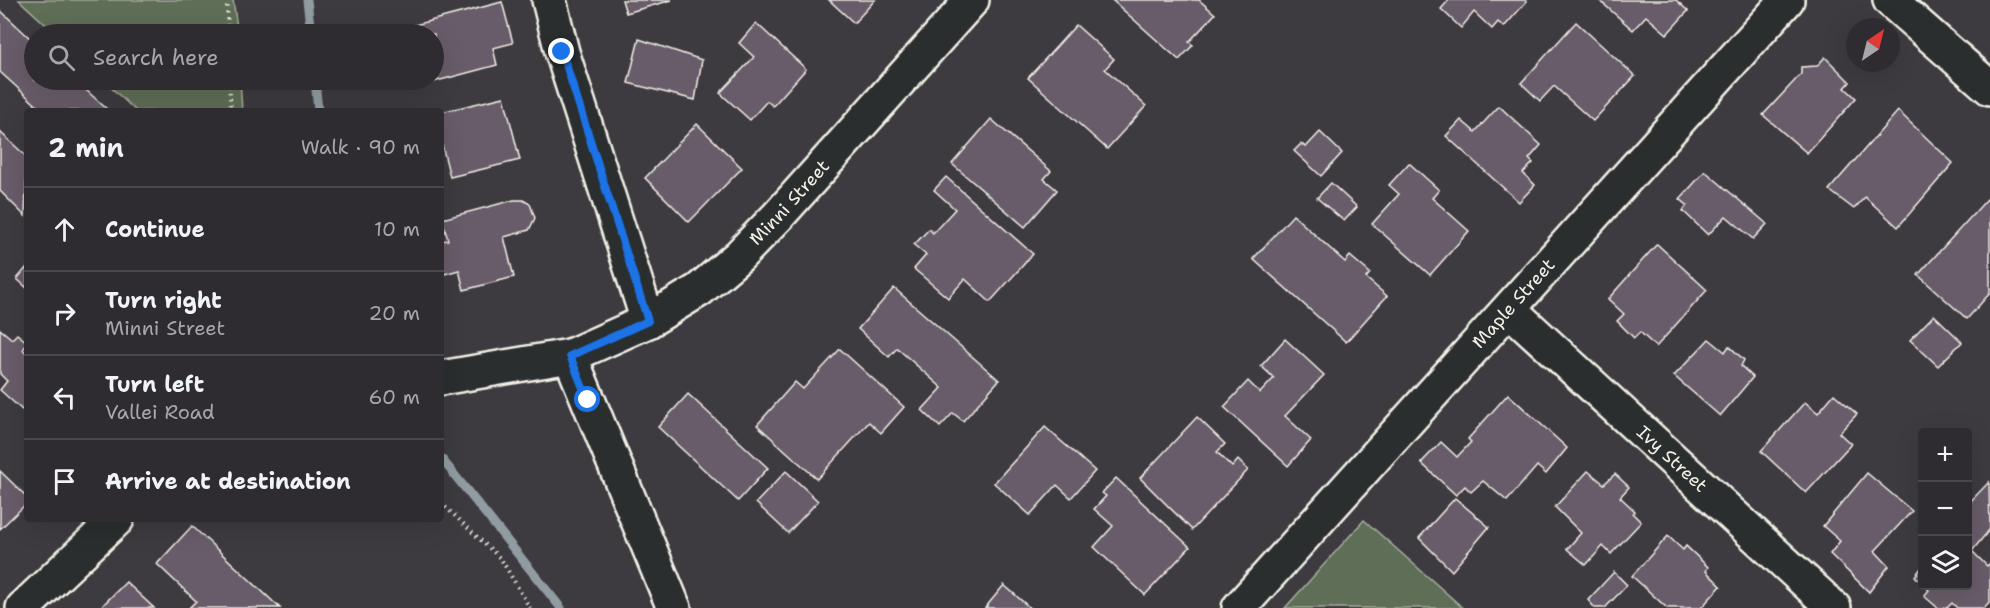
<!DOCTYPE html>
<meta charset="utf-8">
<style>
:root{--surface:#2e2c30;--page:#363438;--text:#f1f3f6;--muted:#a7a7ab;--line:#49484c}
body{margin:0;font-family:"Shantell Sans",sans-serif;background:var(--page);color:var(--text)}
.controls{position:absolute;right:18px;bottom:18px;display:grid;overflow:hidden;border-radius:6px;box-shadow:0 6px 24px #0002}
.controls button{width:54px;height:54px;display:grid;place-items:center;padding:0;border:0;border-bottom:2px solid var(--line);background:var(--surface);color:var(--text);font:30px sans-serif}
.compass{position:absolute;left:1846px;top:18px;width:54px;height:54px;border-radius:50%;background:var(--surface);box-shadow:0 6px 24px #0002;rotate:35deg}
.stop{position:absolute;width:18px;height:18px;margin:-14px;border:4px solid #1a73e8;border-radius:50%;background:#fff}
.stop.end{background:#1a73e8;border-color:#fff;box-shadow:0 2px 6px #0008}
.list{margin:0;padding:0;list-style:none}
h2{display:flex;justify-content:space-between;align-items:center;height:78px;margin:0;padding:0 24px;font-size:26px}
h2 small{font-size:20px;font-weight:400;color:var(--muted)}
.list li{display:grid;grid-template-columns:39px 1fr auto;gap:18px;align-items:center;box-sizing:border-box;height:84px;padding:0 24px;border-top:2px solid var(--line)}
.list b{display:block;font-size:22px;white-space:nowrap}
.list p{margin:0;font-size:20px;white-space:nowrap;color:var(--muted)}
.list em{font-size:20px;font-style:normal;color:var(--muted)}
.icon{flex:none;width:33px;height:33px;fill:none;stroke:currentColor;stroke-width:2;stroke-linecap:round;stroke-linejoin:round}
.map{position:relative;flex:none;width:1990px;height:608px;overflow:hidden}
.search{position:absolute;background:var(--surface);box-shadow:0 6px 24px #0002;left:24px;top:24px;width:420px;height:66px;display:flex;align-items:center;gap:15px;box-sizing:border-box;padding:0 21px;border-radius:33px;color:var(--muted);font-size:22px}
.panel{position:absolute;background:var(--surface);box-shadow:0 6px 24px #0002;left:24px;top:108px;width:420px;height:414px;border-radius:6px}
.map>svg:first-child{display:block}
.green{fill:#5e6e56;stroke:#a9b09f;stroke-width:1.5}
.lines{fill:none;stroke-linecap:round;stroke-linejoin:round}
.stream{stroke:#919ca2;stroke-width:9}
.building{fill:#695c6a;stroke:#f4f1e8;stroke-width:1.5}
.street-casing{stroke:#f4f1e8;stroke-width:38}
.path{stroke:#f4f1e8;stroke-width:4;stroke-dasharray:1.5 4.5;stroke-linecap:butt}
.street{stroke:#2a2d2e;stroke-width:33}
.route{stroke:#1a73e8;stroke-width:8}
.labels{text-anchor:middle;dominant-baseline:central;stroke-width:4.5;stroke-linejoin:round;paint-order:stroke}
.street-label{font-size:18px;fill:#f4f1e8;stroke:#2a2d2e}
</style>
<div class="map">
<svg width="1990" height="608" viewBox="0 0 1990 608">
<rect width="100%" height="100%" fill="#3d3b40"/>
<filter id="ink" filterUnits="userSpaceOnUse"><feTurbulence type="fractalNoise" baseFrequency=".0167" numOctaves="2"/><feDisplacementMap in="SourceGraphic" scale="12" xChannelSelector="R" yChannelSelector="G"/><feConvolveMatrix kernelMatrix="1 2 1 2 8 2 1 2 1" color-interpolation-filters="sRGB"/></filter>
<g filter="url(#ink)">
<g class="green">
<path d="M 19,0 L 233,0 L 238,34 L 56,34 Z"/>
<path d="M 103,80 L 240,80 L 242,111 L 136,111 Z"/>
<path d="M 1364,520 L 1463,608 L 1285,608 Z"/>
</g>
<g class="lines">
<g class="stream">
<path d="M 307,0 L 311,34"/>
<path d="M 315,80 L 318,111"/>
<path d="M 441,458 L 561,608"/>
</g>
</g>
<g class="building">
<path d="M 622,0 L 672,0 L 626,13 Z"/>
<path d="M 829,0 L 875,0 L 854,23 Z"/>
<path d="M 1112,0 L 1199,0 L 1215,14 L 1189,42 L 1193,45 L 1179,60 Z"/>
<path d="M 1449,0 L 1526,0 L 1527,1 L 1504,27 L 1498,22 L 1492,29 L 1474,12 L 1461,28 L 1441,9 Z"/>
<path d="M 1599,0 L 1676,0 L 1688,11 L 1667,34 L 1646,16 L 1633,30 Z"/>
<path d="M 502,2 L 513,43 L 493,48 L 497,65 L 422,85 L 421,80 L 434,80 L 434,34 L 409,34 L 407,27 Z"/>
<path d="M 0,10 L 34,42 L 34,80 L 75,80 L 109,111 L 43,111 L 0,72 Z"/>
<path d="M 1576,22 L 1635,76 L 1593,121 L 1554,86 L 1540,101 L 1521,83 Z"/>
<path d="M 756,23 L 806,69 L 773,106 L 767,101 L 750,120 L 720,93 L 754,57 L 739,43 Z"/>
<path d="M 1076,25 L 1114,59 L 1105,69 L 1146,106 L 1107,149 L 1028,78 Z"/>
<path d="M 639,39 L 702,60 L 695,100 L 628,83 Z"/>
<path d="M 1825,57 L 1850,82 L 1845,88 L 1856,98 L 1807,153 L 1763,115 L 1801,74 L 1801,67 L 1817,66 Z"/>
<path d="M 504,97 L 520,160 L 450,177 L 441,141 L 441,112 Z"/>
<path d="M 1499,106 L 1541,145 L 1529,159 L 1533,163 L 1523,173 L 1535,185 L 1519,202 L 1446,136 L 1461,120 L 1475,132 Z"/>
<path d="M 1898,111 L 1953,163 L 1898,227 L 1865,197 L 1854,209 L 1829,190 Z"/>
<path d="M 991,119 L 1051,171 L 1044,179 L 1057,190 L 1025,227 L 952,164 Z"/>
<path d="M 697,124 L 742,168 L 689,222 L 645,178 Z"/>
<path d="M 0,132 L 27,157 L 25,216 L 0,191 Z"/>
<path d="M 1320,132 L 1342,153 L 1321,176 L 1294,151 L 1301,144 L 1306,147 Z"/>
<path d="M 1409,163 L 1439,190 L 1432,198 L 1469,231 L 1430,275 L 1372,224 L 1399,194 L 1389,185 Z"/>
<path d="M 1705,171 L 1767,224 L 1753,239 L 1726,216 L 1708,235 L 1683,211 L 1687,205 L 1680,199 Z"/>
<path d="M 946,177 L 1033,254 L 990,302 L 965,279 L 948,298 L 914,269 L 926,255 L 914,245 L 929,229 L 933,233 L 955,209 L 934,190 Z"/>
<path d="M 1331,183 L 1357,207 L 1344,221 L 1317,198 Z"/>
<path d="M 1987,199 L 1990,202 L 1990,293 L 1967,319 L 1918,275 Z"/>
<path d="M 514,200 L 523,200 L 530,204 L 535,218 L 529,230 L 504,237 L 514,277 L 464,290 L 459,270 L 441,275 L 441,241 L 448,240 L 442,219 Z"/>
<path d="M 1293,215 L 1345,262 L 1350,256 L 1370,273 L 1366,278 L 1387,296 L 1346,342 L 1253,259 Z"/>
<path d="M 1657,244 L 1707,290 L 1656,347 L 1640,332 L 1634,338 L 1617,321 L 1624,314 L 1608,299 Z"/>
<path d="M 27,267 L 27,288 L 17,279 Z"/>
<path d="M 894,288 L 999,380 L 963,421 L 953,413 L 940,427 L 922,410 L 942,388 L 897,348 L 889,357 L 858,329 Z"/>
<path d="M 1934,315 L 1962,342 L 1938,366 L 1910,340 Z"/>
<path d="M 0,329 L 12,339 L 17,334 L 27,342 L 23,350 L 27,353 L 27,404 L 22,410 L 0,390 L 7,381 L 0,374 Z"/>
<path d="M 1285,339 L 1324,375 L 1285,416 L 1311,440 L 1288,466 L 1224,407 L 1248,381 L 1260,393 L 1274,378 L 1261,366 Z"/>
<path d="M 1709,339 L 1725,352 L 1729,346 L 1744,360 L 1741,366 L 1753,377 L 1720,416 L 1674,376 Z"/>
<path d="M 840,349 L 904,407 L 881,433 L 869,422 L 817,479 L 757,425 L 795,382 L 803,389 Z"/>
<path d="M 688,394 L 768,468 L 738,501 L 658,427 Z"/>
<path d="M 1508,394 L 1567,448 L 1546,474 L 1537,466 L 1507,501 L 1483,481 L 1471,492 L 1465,486 L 1456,495 L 1421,463 L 1441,442 L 1457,457 L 1471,442 L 1468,439 Z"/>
<path d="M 1834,394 L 1857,414 L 1839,433 L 1851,444 L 1806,493 L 1761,451 L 1805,402 L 1818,413 Z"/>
<path d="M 1197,417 L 1225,444 L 1217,452 L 1232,467 L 1238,460 L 1248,470 L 1192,530 L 1140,478 Z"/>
<path d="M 1045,427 L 1095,471 L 1071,498 L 1057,485 L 1030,515 L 994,483 Z"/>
<path d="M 0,471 L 27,497 L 27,503 L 0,529 Z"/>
<path d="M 786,471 L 818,501 L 788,533 L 756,503 Z"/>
<path d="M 1588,471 L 1604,484 L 1615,474 L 1629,487 L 1620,497 L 1635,511 L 1633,514 L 1641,522 L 1611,554 L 1603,546 L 1586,565 L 1567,549 L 1581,533 L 1555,507 Z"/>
<path d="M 1867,473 L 1912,511 L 1875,551 L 1889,566 L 1869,592 L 1830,554 L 1840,541 L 1823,526 Z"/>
<path d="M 1116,478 L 1190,547 L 1145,595 L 1094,547 L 1113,526 L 1094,509 L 1106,496 L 1102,493 Z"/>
<path d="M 1989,482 L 1990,529 L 1972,551 L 1987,566 L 1990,563 L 1990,601 L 1984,608 L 1957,608 L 1952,603 L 1947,608 L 1938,608 L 1924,596 L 1929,590 L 1925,586 L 1968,586 L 1968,504 Z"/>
<path d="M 1455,498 L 1489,527 L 1452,571 L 1419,538 Z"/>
<path d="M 192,526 L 280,608 L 189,608 L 196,601 L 157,564 Z"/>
<path d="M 1668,536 L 1683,550 L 1686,546 L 1708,567 L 1706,571 L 1721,586 L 1701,608 L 1667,608 L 1632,576 Z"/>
<path d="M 1922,567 L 1922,583 L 1915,576 Z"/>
<path d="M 1614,572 L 1627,585 L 1605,608 L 1595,608 L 1588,600 Z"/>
<path d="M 126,582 L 154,608 L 100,608 Z"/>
<path d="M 1004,585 L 1030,608 L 985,608 Z"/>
</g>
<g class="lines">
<g class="street-casing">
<g id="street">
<path d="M 549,0 L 562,52 L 648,321"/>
<path d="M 1890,0 L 1990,88"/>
<path id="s1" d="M 1510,310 L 1834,608"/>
<path d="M 570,356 L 674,608"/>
<path id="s2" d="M 441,378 L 570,356 L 648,321 L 699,290 L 739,256 L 778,216 L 972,0"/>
<path d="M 23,608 L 117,519"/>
<path id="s3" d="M 1239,608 L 1787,0"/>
</g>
</g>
<g class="path">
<path d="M 227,0 L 228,34"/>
<path d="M 229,80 L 231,111"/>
<path d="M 441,503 L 501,559 L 530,608"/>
</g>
<use href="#street" class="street"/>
</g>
</g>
<g class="lines" filter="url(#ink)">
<path class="route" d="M 562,52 L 648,321 L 570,356 L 588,400"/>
</g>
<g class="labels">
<g class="street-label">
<text stroke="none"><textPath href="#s2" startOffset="402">Minni Street</textPath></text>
<text stroke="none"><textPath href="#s3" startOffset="410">Maple Street</textPath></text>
<text stroke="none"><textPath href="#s1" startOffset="220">Ivy Street</textPath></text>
</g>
</g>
</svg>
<div class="controls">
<button>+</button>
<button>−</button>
<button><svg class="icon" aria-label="layers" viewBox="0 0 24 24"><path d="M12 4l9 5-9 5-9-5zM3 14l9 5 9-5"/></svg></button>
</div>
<svg class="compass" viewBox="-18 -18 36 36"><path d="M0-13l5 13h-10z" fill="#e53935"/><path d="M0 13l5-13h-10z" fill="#a7a7ab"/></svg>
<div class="stop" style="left:588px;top:400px"></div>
<div class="stop end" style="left:562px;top:52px"></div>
<div class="search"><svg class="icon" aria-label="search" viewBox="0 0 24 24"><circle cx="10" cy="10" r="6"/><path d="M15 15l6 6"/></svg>Search here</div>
<section class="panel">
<h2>2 min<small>Walk · 90 m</small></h2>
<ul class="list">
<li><svg class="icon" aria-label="ahead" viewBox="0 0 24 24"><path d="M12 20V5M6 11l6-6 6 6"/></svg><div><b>Continue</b></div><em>10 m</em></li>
<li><svg class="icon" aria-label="right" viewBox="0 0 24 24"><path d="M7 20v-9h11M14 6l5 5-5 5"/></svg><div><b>Turn right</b><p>Minni Street</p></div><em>20 m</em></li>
<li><svg class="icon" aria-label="left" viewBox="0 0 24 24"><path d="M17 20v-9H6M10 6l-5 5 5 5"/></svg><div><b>Turn left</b><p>Vallei Road</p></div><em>60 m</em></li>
<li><svg class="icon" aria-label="arrive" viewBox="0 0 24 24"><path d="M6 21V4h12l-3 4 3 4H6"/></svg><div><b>Arrive at destination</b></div></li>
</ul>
</section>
</div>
